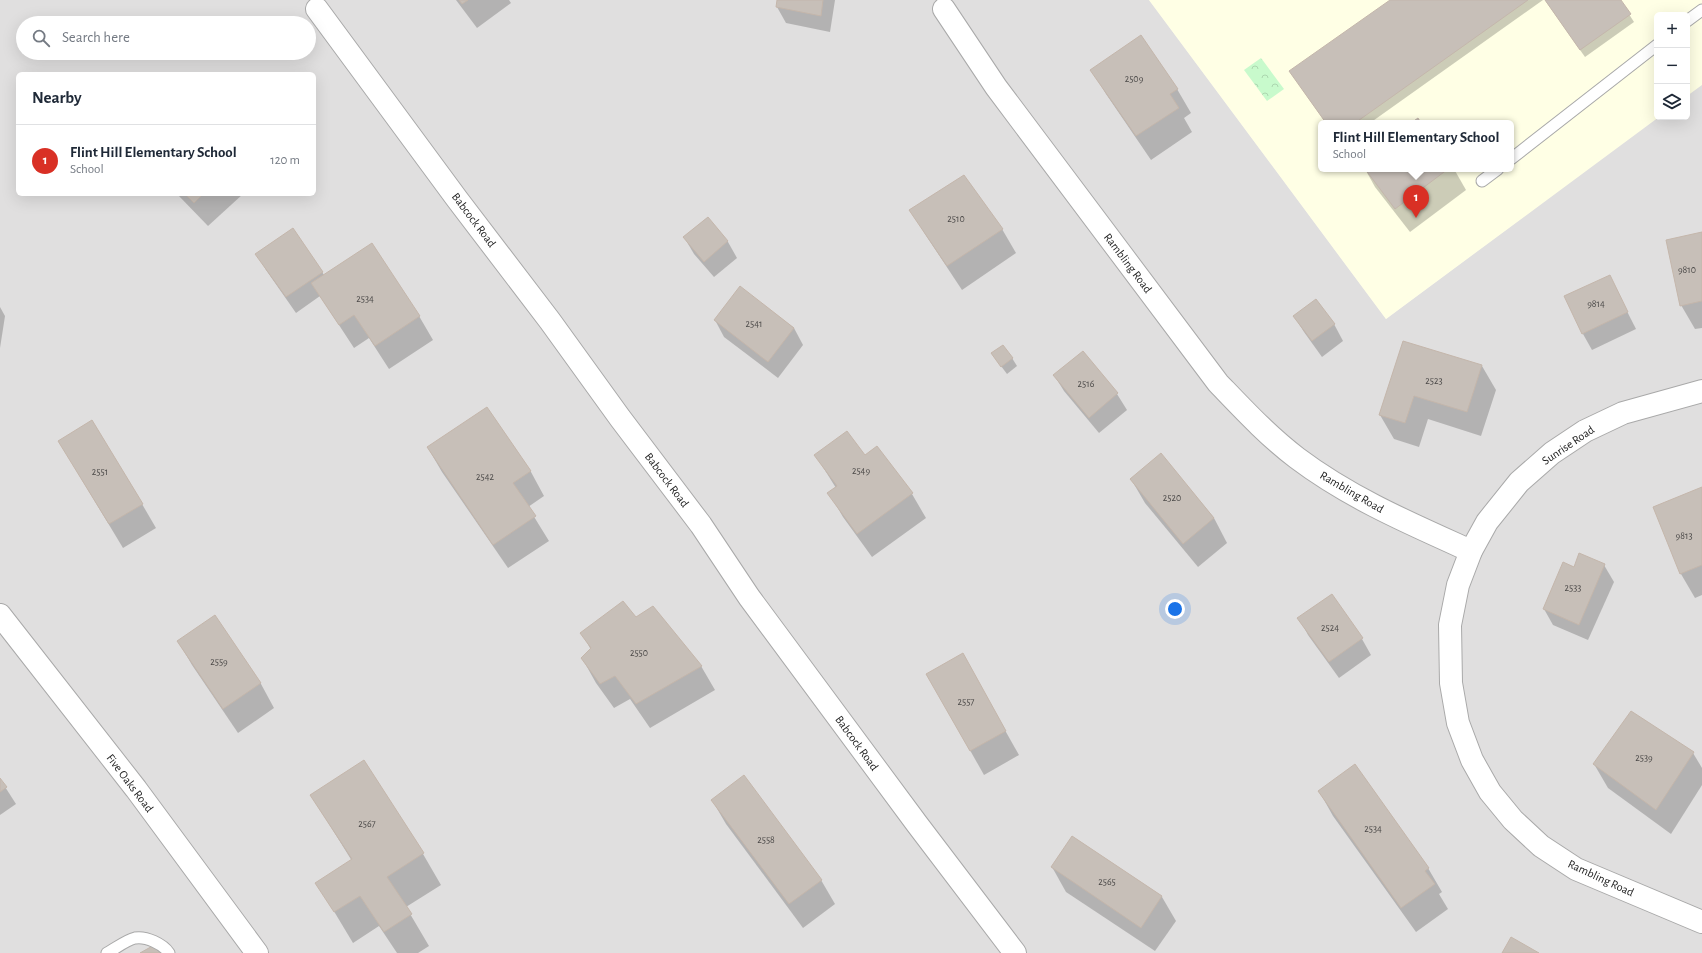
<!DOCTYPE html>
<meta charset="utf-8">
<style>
:root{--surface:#fff;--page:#f2f2f3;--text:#1f2937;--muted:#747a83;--line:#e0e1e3;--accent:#d93025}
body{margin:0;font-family:"Alegreya Sans",sans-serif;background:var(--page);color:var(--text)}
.controls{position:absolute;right:12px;top:12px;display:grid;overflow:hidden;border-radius:6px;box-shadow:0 4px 16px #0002}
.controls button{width:36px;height:36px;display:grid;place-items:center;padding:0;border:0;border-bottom:1px solid var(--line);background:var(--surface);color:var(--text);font:20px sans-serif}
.you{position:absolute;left:1175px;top:609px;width:14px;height:14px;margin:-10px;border:3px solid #fff;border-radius:50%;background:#1a73e8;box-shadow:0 0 0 6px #1a73e833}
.badge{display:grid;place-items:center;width:26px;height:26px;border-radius:50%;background:var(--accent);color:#fff;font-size:13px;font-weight:700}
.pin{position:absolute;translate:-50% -33px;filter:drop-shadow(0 1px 2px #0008)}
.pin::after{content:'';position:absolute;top:21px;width:14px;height:12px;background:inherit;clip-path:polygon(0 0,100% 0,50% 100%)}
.popup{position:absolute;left:1318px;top:120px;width:196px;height:52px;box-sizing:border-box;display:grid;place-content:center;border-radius:6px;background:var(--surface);filter:drop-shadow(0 1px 3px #0005);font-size:13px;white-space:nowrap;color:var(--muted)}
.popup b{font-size:15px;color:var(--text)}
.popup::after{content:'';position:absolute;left:50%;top:100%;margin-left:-8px;border:8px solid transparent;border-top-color:var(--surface)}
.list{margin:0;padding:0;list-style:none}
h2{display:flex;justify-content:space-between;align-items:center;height:52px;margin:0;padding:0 16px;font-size:17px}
h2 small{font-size:13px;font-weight:400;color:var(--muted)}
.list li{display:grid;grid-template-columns:26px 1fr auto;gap:12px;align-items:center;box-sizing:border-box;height:72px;padding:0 16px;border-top:1px solid var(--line)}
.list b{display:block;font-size:15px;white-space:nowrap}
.list p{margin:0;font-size:13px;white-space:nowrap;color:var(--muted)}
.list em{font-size:13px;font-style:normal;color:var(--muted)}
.icon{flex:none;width:22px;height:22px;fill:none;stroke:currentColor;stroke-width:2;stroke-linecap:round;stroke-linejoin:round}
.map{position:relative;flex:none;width:1702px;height:953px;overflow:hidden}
.search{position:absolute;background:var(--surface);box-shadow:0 4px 16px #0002;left:16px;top:16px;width:300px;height:44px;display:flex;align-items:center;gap:10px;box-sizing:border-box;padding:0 14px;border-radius:22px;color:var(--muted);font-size:15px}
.panel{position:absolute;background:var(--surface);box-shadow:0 4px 16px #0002;left:16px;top:72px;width:300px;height:124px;border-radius:6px}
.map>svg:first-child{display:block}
.residential{fill:#e0dfdf;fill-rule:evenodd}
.education{fill:#ffffe5;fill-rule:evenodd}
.park{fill:url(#park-crowns)}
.shadow{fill:#0003}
.building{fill:#c7bfb8;stroke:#c4b6ab}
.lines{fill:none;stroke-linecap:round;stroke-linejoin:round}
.lane-casing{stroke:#a9a9a9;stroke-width:13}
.street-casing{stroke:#a9a9a9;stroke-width:24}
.lane{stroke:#fff;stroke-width:11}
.street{stroke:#fff;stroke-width:22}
.labels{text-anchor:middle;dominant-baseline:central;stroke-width:3;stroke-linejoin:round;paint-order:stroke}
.number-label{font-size:10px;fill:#4b4948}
.street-label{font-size:12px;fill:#222;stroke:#fff}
</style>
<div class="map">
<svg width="1702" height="953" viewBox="0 0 1702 953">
<defs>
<pattern id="park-crowns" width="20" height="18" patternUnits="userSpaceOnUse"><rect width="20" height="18" fill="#c8facc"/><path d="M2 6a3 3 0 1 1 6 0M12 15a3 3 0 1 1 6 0" fill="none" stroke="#acd6af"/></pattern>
</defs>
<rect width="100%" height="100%" fill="#f2efe9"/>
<path class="residential" d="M 0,0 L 1149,0 L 1386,319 L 1657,117 L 1687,117 L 1687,89 L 1702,78 L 1702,953 L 0,953 ZM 23,23 L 309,23 L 309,53 L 23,53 ZM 18,74 L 314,74 L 314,194 L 18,194 Z"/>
<path class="education" d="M 1149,0 L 1702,0 L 1702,85 L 1687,96 L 1687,15 L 1657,15 L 1657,117 L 1659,117 L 1386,319 ZM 1321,123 L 1511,123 L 1511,169 L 1321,169 Z"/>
<path class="park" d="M 1261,58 L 1284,89 L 1267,101 L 1244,70 Z"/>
<g class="shadow">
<path d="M 456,0 L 509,0 L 511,3 L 477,28 Z"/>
<path d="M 778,0 L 835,0 L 830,32 L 786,23 L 777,7 Z"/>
<path d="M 1392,0 L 1543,0 L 1370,123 L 1326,123 L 1290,72 Z"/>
<path d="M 1545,0 L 1620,0 L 1634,22 L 1585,57 Z"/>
<path d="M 1092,70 L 1177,89 L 1191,113 L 1184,118 L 1192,132 L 1151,160 L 1106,94 Z"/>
<path d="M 1365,169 L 1454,169 L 1466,190 L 1410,232 L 1375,187 Z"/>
<path d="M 177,194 L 243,194 L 208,226 Z"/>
<path d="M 911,210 L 1002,229 L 1016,253 L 962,290 L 925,234 Z"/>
<path d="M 707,218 L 728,242 L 737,258 L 714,277 L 694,254 L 684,237 Z"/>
<path d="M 1702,233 L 1702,328 L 1695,329 L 1681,305 Z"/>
<path d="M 257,254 L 322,272 L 324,275 L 419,316 L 433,340 L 389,369 L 369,338 L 354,348 L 320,296 L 296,313 L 266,270 Z"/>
<path d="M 1609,276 L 1636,329 L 1592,350 L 1583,334 Z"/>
<path d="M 740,288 L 794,328 L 803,345 L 778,378 L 724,337 L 715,320 Z"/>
<path d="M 0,307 L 5,316 L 0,348 Z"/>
<path d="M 1294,316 L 1334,324 L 1343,341 L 1322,357 L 1304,332 Z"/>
<path d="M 1403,342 L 1482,366 L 1496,390 L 1481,436 L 1428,419 L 1419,447 L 1394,439 L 1380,415 Z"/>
<path d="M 1083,352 L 1117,394 L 1127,410 L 1099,433 L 1064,391 L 1054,375 Z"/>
<path d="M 992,354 L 1012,358 L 1017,366 L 1007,374 Z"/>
<path d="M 487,408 L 531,472 L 544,496 L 528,507 L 549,541 L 508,568 L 442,472 L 428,448 Z"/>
<path d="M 1161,455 L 1214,518 L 1227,543 L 1198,567 L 1145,503 L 1131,479 Z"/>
<path d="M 816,456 L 865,456 L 912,494 L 926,518 L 872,557 L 843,517 L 829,493 L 836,488 Z"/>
<path d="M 73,465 L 142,504 L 156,528 L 123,548 Z"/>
<path d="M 1702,488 L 1702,595 L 1695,598 L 1681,574 L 1655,508 Z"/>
<path d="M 1604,565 L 1614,582 L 1588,640 L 1553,625 L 1544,609 Z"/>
<path d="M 1331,595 L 1362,639 L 1371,655 L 1339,678 L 1308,635 L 1299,618 Z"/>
<path d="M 215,617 L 261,684 L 274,708 L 238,733 L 192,665 L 178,641 Z"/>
<path d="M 636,618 L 701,666 L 715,690 L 650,728 L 630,699 L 614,708 L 596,683 L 582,658 L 591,650 L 582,633 Z"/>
<path d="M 927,674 L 976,679 L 1019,755 L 984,775 Z"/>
<path d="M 1693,753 L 1702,768 L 1702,785 L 1671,834 L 1608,788 L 1594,764 Z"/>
<path d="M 364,761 L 423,854 L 441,885 L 406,907 L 429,946 L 418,953 L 397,953 L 379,926 L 353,943 L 317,883 L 352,861 L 311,795 Z"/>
<path d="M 0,779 L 16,804 L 0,815 Z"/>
<path d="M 1319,791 L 1428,868 L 1442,892 L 1439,894 L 1448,909 L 1416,932 L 1333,816 Z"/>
<path d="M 712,800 L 821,880 L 835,904 L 803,928 L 726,824 Z"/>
<path d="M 1072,837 L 1162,897 L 1176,921 L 1155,951 L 1066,892 L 1052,867 Z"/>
</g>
<g class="building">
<path d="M 459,0 L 468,0 L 462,4 Z"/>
<path d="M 777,0 L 823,0 L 821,16 L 776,7 Z"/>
<path d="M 1390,0 L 1528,0 L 1355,123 L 1326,123 L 1289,71 Z"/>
<path d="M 1545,0 L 1621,0 L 1631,14 L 1580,50 Z"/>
<path d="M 1141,35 L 1178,89 L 1170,94 L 1179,108 L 1136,136 L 1090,70 Z"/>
<path d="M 1418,118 L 1421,123 L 1411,123 Z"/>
<path d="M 1365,169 L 1448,169 L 1395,209 Z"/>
<path d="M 964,175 L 1003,229 L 947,266 L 909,210 Z"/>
<path d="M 185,194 L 203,194 L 194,203 Z"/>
<path d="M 708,217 L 728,241 L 704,262 L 683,237 Z"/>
<path d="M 293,228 L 323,272 L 286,297 L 255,254 Z"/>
<path d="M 1702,232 L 1702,301 L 1680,306 L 1666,240 Z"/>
<path d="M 372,243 L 420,316 L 375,346 L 354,315 L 339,325 L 311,283 Z"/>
<path d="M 1610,275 L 1628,312 L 1582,334 L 1564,296 Z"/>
<path d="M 740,286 L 794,328 L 768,362 L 714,320 Z"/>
<path d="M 1316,299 L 1335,324 L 1312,341 L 1293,316 Z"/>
<path d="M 1403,341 L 1482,365 L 1467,412 L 1414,396 L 1405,423 L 1379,415 Z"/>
<path d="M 1003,345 L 1013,358 L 1001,367 L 991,353 Z"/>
<path d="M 1083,351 L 1118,393 L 1089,418 L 1053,375 Z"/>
<path d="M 487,407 L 531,471 L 513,483 L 536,516 L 493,545 L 427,447 Z"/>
<path d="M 92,420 L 143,504 L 109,524 L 58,441 Z"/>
<path d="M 847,431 L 865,455 L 877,446 L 913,493 L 857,534 L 827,493 L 837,486 L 814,455 Z"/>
<path d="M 1161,453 L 1214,518 L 1183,544 L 1130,479 Z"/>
<path d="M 1702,487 L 1702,565 L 1680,574 L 1653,507 Z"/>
<path d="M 1579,553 L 1605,564 L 1579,625 L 1543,609 L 1563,562 L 1574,567 Z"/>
<path d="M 1332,594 L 1363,638 L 1329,662 L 1297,618 Z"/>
<path d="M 623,601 L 636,617 L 653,606 L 702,666 L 636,704 L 615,676 L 600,684 L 581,658 L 591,648 L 580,633 Z"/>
<path d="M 215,615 L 261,683 L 223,709 L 177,641 Z"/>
<path d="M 963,653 L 1006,731 L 970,751 L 926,674 Z"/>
<path d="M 1631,711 L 1694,752 L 1656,810 L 1593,764 Z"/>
<path d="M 364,760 L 424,853 L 387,877 L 412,914 L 384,932 L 360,896 L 334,912 L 315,883 L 352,859 L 310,795 Z"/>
<path d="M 1355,764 L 1429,868 L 1425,871 L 1435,884 L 1401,908 L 1318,791 Z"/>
<path d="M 744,775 L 822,880 L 789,904 L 711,800 Z"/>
<path d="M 0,778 L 7,787 L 0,792 Z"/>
<path d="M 1072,836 L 1162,896 L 1141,928 L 1051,867 Z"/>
<path d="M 1511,937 L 1539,953 L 1502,953 Z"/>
<path d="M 156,944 L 161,953 L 140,953 Z"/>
</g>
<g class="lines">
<g class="lane-casing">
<g id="lane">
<path d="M 1687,21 L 1702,10"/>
<path d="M 1511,159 L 1657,45"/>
<path d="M 1482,181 L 1498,169"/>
<path d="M 107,953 C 115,949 126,940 135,938 C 146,936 163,944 169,953"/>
</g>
</g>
<g class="street-casing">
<g id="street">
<path d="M 317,9 L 457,199 L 550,321 L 620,418 L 701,525 L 749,597 L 917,824 L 1015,953"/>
<path d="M 944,9 L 996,87 L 1218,383 C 1243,409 1268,436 1297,458 C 1350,498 1411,524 1471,551"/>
<path d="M 1702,391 L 1623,413 L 1585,431 L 1552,453 L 1519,482 L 1487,522 L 1471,551 L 1458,585 L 1450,625 L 1451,683 L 1458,723 L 1472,760 L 1490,792 L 1513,820 L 1541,846 L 1576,869 L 1702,922"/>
<path d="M 0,615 L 136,789 L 257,953"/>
</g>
</g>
<use href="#lane" class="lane"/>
<use href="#street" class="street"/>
</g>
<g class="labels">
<g class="number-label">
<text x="1134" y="79">2509</text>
<text x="956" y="219">2510</text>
<text x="1687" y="270">9810</text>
<text x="365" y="299">2534</text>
<text x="1596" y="304">9814</text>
<text x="754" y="324">2541</text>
<text x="1434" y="381">2523</text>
<text x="1086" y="384">2516</text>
<text x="861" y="471">2549</text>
<text x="100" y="472">2551</text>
<text x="485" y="477">2542</text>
<text x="1172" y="498">2520</text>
<text x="1684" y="536">9813</text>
<text x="1573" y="588">2533</text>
<text x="1330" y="628">2524</text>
<text x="639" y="653">2550</text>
<text x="219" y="662">2559</text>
<text x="966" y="702">2557</text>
<text x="1644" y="758">2539</text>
<text x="367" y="824">2567</text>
<text x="1373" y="829">2534</text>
<text x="766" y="840">2558</text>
<text x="1107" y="882">2565</text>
</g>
<g class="street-label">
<text transform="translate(474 220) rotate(53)">Babcock Road</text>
<text transform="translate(1128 263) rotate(53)">Rambling Road</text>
<text transform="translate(1568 445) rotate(-34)">Sunrise Road</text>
<text transform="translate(667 480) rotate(53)">Babcock Road</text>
<text transform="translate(1352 492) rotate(30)">Rambling Road</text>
<text transform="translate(857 743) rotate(54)">Babcock Road</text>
<text transform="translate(130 783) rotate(53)">Five Oaks Road</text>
<text transform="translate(1601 878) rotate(25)">Rambling Road</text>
</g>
</g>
</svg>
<div class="controls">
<button>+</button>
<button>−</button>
<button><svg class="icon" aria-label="layers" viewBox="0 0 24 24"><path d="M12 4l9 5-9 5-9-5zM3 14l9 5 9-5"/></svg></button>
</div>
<div class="you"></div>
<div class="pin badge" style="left:1416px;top:218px">1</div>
<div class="popup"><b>Flint Hill Elementary School</b>School</div>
<div class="search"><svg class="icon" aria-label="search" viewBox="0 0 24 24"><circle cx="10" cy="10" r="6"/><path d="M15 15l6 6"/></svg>Search here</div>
<section class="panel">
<h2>Nearby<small></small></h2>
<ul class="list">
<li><span class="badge">1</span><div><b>Flint Hill Elementary School</b><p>School</p></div><em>120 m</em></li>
</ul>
</section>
</div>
